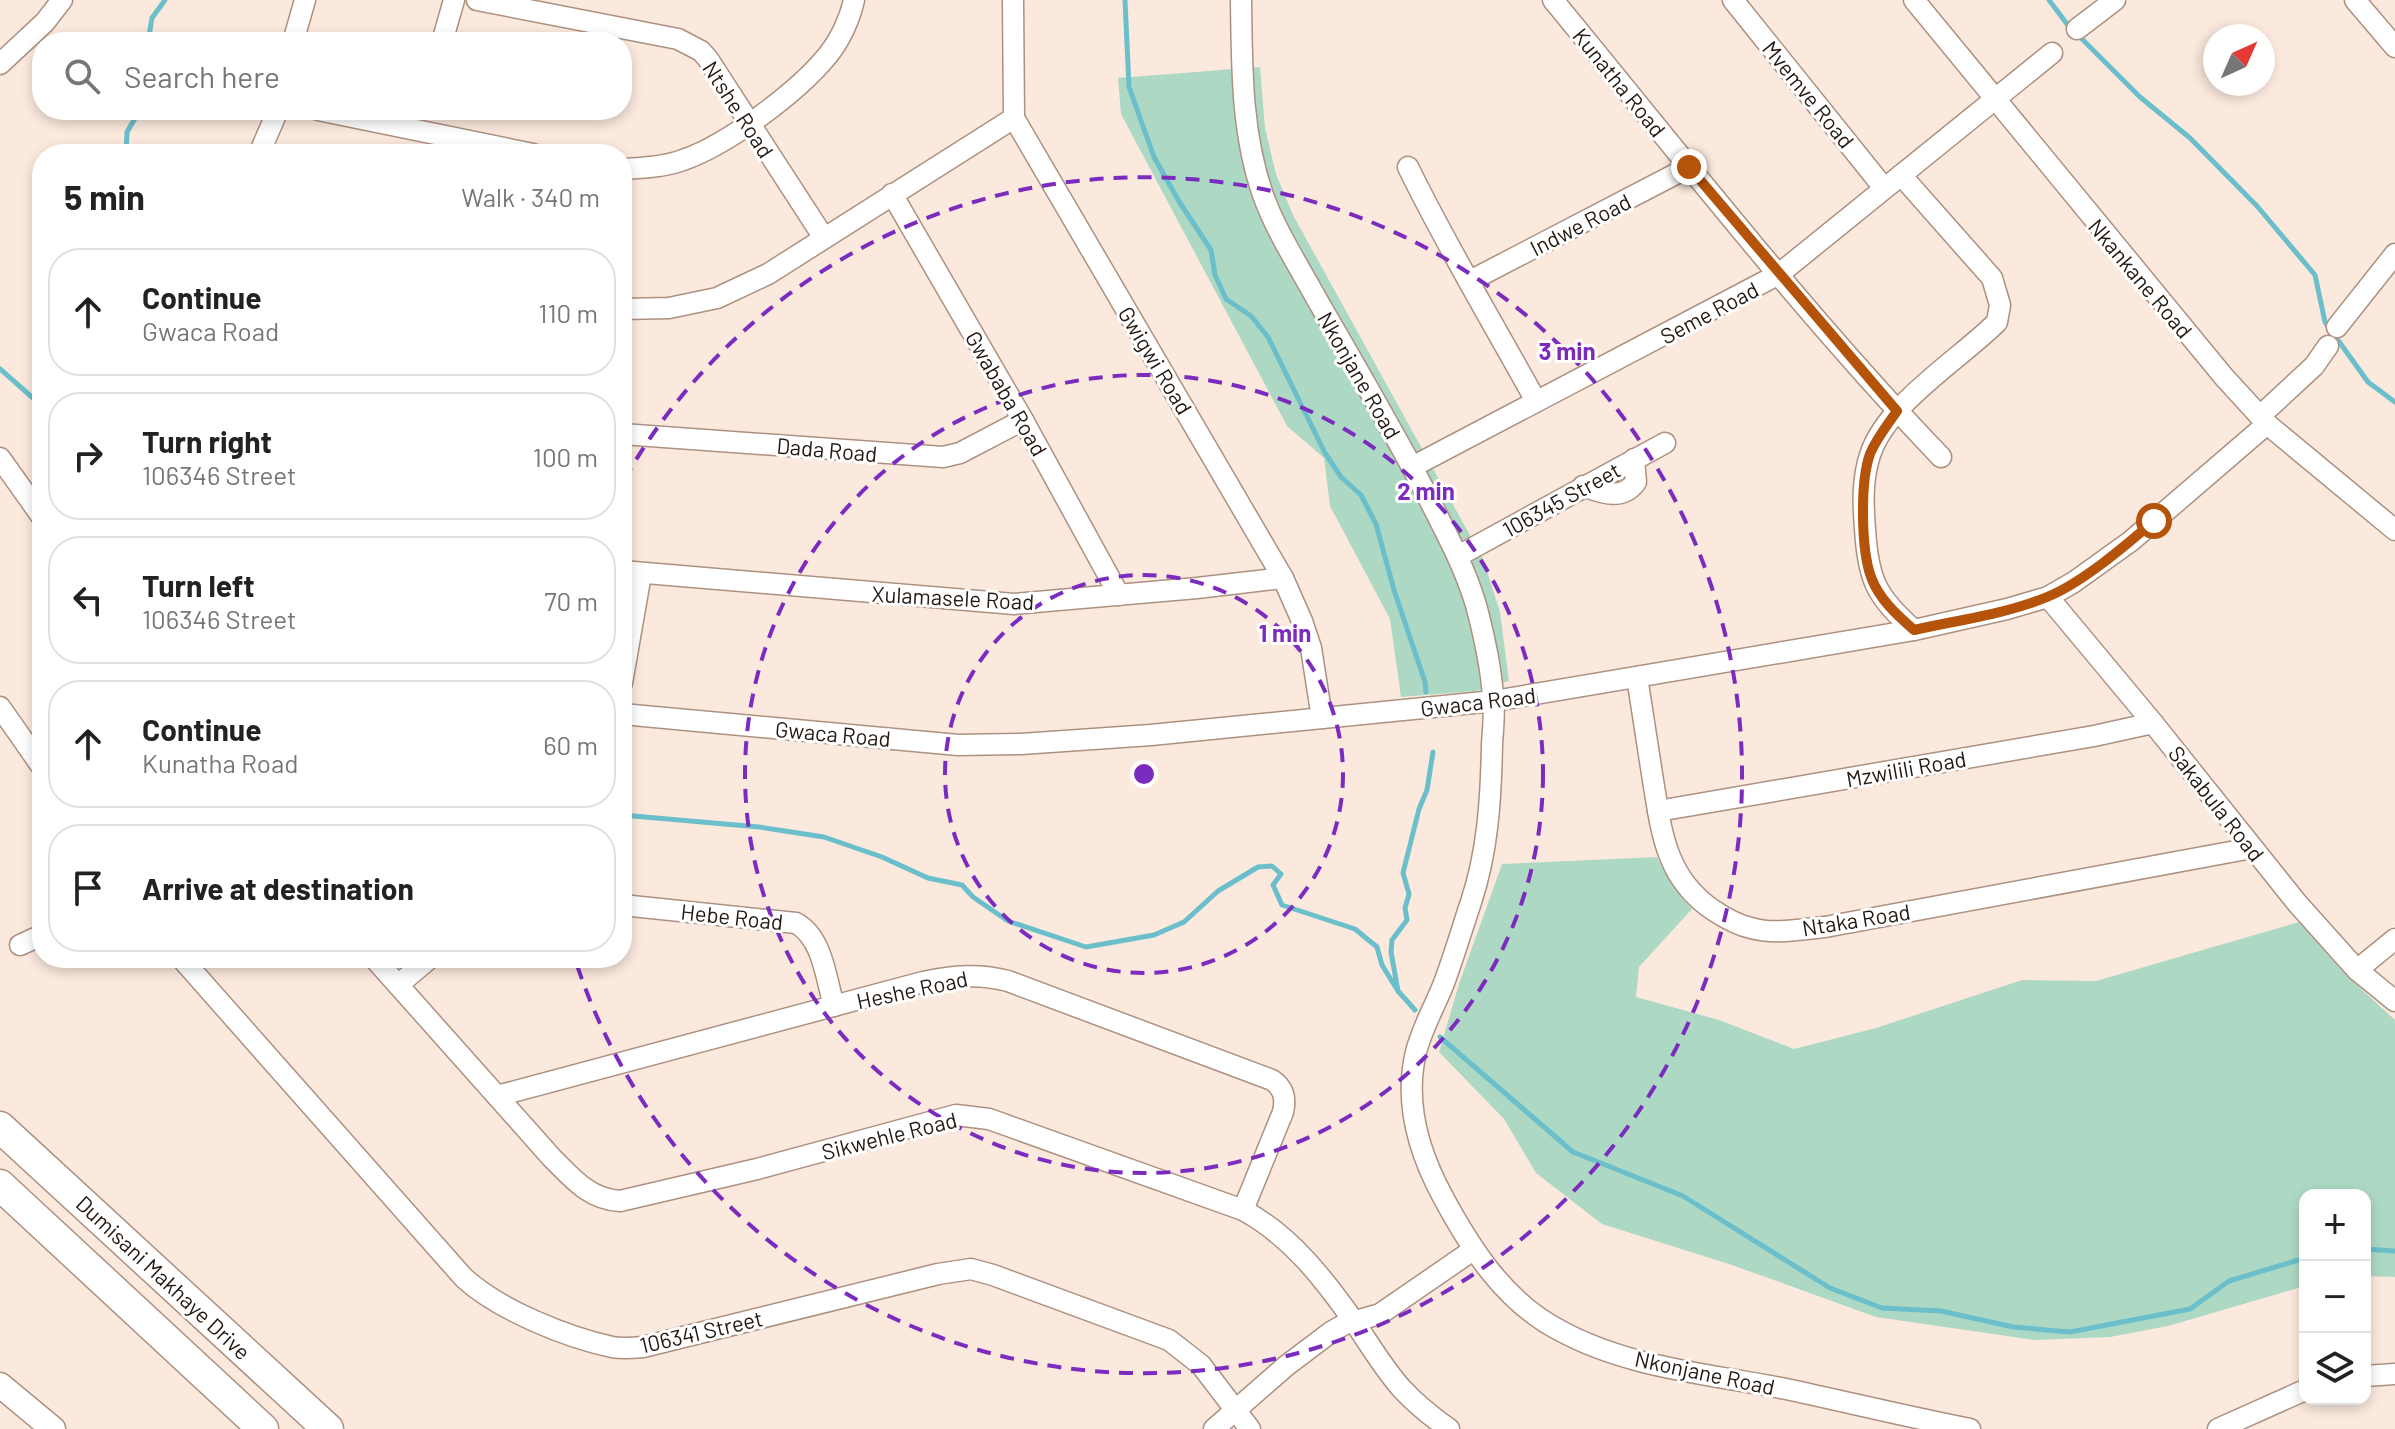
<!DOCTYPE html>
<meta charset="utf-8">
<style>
:root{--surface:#fff;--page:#f2f2f2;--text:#222;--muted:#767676;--line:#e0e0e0}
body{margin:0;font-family:Barlow,sans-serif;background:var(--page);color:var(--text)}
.controls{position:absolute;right:24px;bottom:24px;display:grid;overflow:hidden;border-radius:16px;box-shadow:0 4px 12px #0003}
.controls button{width:72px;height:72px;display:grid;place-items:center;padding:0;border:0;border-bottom:2px solid var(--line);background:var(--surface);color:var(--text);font:40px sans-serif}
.compass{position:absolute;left:2203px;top:24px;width:72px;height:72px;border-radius:50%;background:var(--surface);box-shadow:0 4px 12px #0003;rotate:45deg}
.stop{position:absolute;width:24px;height:24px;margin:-18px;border:6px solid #b45309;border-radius:50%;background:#fff}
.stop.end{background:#b45309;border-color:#fff;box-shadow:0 2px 8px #0008}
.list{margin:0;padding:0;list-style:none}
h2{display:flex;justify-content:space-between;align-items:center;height:104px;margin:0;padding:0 32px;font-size:34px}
h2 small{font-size:26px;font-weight:400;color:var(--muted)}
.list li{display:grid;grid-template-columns:52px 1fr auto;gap:24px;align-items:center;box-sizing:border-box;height:128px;margin:0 16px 16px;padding:0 16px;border:2px solid var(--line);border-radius:32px}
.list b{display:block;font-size:30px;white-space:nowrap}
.list p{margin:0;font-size:26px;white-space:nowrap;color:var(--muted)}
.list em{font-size:26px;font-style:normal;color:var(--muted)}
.icon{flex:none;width:44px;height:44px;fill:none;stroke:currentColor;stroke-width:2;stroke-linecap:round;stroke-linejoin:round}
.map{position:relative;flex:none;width:2395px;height:1429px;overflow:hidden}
.search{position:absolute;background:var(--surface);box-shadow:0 4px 12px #0003;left:32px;top:32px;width:600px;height:88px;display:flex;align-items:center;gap:20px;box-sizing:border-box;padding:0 28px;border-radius:32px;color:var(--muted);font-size:30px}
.panel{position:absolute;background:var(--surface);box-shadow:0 4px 12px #0003;left:32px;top:144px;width:600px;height:824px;border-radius:32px}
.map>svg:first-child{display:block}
.green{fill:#add9c4}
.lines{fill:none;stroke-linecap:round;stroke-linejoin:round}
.stream{stroke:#6bbfcb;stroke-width:5}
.minor-casing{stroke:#ac9180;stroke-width:23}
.tertiary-casing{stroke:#ac9180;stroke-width:27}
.primary-casing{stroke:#ac9180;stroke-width:33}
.minor{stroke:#fff;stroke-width:20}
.tertiary{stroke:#fff;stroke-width:24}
.primary{stroke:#fff;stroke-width:30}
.route{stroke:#b45309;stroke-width:10}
.ring{fill:none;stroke:#7b2cbf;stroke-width:4;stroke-dasharray:14 10}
.labels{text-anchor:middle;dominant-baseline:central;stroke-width:6;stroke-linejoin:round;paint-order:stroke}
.street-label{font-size:22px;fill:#231913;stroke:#fff}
.centre{fill:#7b2cbf;stroke:#fff;stroke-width:4}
.ring-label{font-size:24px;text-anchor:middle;font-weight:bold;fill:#7b2cbf;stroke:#fff;stroke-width:6;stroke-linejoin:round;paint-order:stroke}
</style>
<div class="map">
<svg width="2395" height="1429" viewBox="0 0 2395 1429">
<rect width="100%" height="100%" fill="#fbe9de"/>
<g class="green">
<path d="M 1260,67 L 1265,128 L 1276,174 L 1293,215 L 1483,559 L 1500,612 L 1509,681 L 1476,691 L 1401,697 L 1390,619 L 1330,506 L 1324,458 L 1287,426 L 1121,114 L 1118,78 Z"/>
<path d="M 1657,857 C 1667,877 1676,893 1692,909 L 1639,967 L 1636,997 L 1719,1020 L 1794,1049 L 1876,1028 L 2022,980 L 2096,981 L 2299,922 L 2346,975 L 2395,1020 L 2395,1277 L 2365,1276 L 2365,1195 L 2305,1195 L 2305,1286 L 2168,1326 L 2110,1337 L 2034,1340 L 1876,1317 L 1732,1265 L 1602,1224 L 1536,1173 L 1504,1119 L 1439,1052 L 1459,984 L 1502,864 Z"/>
</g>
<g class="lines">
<g class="stream">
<path d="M 1125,0 L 1129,87 L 1154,157 L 1180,203 L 1211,250 L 1215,275 L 1226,299 L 1251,316 L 1268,337 L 1325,453 L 1341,477 L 1361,495 L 1376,524 L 1394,590 L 1425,682 L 1426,692"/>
<path d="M 2049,0 L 2070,28"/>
<path d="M 2078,35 L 2140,97 L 2190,138 L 2257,206 L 2315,275 L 2325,322 L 2368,382 L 2395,402"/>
<path d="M 148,42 L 152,18 L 165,0"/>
<path d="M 126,154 L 127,132 L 140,110"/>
<path d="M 0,369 L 42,406"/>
<path d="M 622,815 L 759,827 L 824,837 L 882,857 L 928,878 L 962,885 L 973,897 L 1008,921 L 1086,947 L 1154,935 L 1184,922 L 1218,891 L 1258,867 L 1272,866 L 1281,874 L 1273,885 L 1282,905 L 1355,929 L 1377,947 L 1382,965 L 1398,991"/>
<path d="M 1415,1010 L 1398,991 L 1391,952 L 1392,940 L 1407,920 L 1405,908 L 1409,894 L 1403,873 L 1419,809 L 1427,790 L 1433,752"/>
<path d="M 1440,1037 L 1573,1152 L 1683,1196 L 1830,1288 L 1882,1308 L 1941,1311 L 2013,1327 L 2070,1332 L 2190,1309 L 2229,1281 L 2305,1258"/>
<path d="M 2365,1249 L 2395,1251"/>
</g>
<g class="minor-casing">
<g id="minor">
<path d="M 477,0 L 678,39 L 701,51 L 708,59 L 824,238"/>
<path d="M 1013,0 L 1014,118 L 1283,578 L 1302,621 L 1311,648 L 1322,718"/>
<path d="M 1241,0 C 1242,66 1241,132 1263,195 C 1276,231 1297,263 1315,296 C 1354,364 1394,432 1430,501 C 1447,535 1465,568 1476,605 C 1484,635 1491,666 1493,697 C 1495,713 1493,729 1492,744 C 1491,798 1488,851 1471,902 C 1462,929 1454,956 1444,983 C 1435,1006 1422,1028 1416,1052 C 1404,1102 1419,1153 1443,1197 C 1471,1249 1505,1302 1559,1330 C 1628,1368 1710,1374 1786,1389 C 1847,1402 1908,1417 1970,1429"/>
<path d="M 1553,0 C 1680,154 1803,313 1941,457"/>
<path d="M 1733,0 L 1884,188"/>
<path d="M 1914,0 L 2224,377 L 2267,424 L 2395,530"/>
<path d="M 2355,0 L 2395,47"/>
<path d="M 2077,29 L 2115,0"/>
<path d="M 293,42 L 305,0"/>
<path d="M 442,42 L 454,0"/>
<path d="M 0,64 L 45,22 L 62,0"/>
<path d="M 318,110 L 533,154"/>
<path d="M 259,154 L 278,110"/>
<path d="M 1408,167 C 1447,247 1493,323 1536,401"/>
<path d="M 622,169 C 642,168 664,167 683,160 C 727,145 798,92 828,55 C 840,40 850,19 854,0"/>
<path d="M 1901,175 L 1992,278 L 2000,305 L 1997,322 C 1959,360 1887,403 1870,455 C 1862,480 1863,504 1865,529 C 1868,579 1876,597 1914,630"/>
<path d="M 892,194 L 1023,420 L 1119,595"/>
<path d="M 1470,281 L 1689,167"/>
<path d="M 622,309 L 669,308 L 717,298 L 768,274 L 1014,118"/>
<path d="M 2337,327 L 2395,254"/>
<path d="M 2260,416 L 2314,366 L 2328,346"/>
<path d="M 622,434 L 943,457 L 960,453 L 1023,420"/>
<path d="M 0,458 L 42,517"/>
<path d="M 1412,467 L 1779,274 L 2052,53"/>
<path d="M 1583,486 C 1602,493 1622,501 1636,482 L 1634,459"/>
<path d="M 1458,556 L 1665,443"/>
<path d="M 622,571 L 1014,604 L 1197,588 L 1283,578"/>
<path d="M 2048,597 L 2153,723 L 2297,903 L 2357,970 L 2395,1001"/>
<path d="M 1637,677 C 1642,709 1647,742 1652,774 C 1661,828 1664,877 1713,910 C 1725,918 1737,925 1751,928 C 1775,935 1801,929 1825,927 L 2252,848"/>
<path d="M 622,683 L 641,574"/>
<path d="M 0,707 L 42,767"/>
<path d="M 622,714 L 958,745 L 1021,744 L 1151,735 L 1494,701 L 1914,630 L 2007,609 L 2048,597 L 2074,582 L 2131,541 L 2267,424"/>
<path d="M 1658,811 L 2094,736 L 2153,723"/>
<path d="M 622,905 L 796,923 C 823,938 826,979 834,1006"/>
<path d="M 20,945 L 42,935"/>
<path d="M 181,958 L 464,1278 C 499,1310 566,1337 612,1347 C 622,1349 633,1348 643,1347 L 938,1274 L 971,1269 L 993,1275 L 1169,1340 L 1201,1365 L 1250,1429"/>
<path d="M 374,958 L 552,1158 C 573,1179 589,1199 620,1201 L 757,1169 L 956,1115 L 989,1119 L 1243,1210 C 1291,1236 1324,1279 1355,1323 C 1370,1345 1384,1369 1402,1389 C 1416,1404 1432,1417 1449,1429"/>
<path d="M 2357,970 L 2395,939"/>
<path d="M 398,985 L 430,958"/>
<path d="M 497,1096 L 923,982 C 953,976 978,973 1008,981 L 1272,1080 C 1284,1088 1286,1099 1283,1112 L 1243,1210"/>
<path d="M 2365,1376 L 2395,1374"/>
<path d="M 1214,1429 L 1286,1366 L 1331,1332 L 1345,1324 L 1380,1314 L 1473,1250"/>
<path d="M 2218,1429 L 2305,1390"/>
</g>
</g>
<g class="tertiary-casing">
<path id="tertiary" d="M 0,1385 L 53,1429"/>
</g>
<g class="primary-casing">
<g id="primary">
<path d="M 0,1127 L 328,1429"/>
<path d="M 0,1185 L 263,1429"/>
</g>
</g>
<use href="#minor" class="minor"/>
<use href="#tertiary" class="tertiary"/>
<use href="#primary" class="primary"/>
</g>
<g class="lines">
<path class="route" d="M 1689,167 L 1897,411 C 1888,424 1876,439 1870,454 C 1860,482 1861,549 1871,577 C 1879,599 1897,615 1914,630 C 1958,620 2006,614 2047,597 C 2082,583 2125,546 2154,521"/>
</g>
<g class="ring">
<circle cx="1144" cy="774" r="199"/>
<circle cx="1144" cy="774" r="399"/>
<path d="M624 480A598 598 0 1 1 575 959"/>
</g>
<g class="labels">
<g class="street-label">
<text transform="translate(1620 82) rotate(51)">Kunatha Road</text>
<text transform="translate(1809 94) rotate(51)">Mvemve Road</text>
<text transform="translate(739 109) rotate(57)">Ntshe Road</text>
<text transform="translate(1580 224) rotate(-27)">Indwe Road</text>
<text transform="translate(2141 278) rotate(50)">Nkankane Road</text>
<text transform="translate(1709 312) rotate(-28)">Seme Road</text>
<text transform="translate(1156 360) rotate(59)">Gwigwi Road</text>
<text transform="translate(1360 375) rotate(60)">Nkonjane Road</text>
<text transform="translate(1007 393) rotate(60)">Gwababa Road</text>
<text transform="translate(827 449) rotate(5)">Dada Road</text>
<text transform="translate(1561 499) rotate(-29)">106345 Street</text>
<text transform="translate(953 597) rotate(3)">Xulamasele Road</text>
<text transform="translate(1478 701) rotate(-7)">Gwaca Road</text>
<text transform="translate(833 733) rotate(5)">Gwaca Road</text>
<text transform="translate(1906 768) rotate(-10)">Mzwilili Road</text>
<text transform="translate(2217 803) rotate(52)">Sakabula Road</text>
<text transform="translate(732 916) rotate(6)">Hebe Road</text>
<text transform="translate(1856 919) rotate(-9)">Ntaka Road</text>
<text transform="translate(912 989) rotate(-12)">Heshe Road</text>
<text transform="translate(889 1135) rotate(-14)">Sikwehle Road</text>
<text transform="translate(164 1277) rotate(43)">Dumisani Makhaye Drive</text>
<text transform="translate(701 1331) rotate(-13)">106341 Street</text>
<text transform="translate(1705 1372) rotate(12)">Nkonjane Road</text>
</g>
</g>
<circle cx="1144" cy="774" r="12" class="centre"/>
<g class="ring-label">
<text x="1567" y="360">3 min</text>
<text x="1426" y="500">2 min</text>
<text x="1285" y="642">1 min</text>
</g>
</svg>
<div class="controls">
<button>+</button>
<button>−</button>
<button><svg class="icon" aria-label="layers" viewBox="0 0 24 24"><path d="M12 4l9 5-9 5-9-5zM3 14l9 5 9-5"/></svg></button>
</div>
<svg class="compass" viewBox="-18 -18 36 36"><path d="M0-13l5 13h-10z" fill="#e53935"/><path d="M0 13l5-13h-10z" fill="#767676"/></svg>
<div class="stop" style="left:2154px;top:521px"></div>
<div class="stop end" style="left:1689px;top:167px"></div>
<div class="search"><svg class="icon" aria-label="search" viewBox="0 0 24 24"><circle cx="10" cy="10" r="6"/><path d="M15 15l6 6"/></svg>Search here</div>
<section class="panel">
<h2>5 min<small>Walk · 340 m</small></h2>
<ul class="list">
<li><svg class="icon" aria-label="ahead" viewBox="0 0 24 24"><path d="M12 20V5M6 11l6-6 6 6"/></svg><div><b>Continue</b><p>Gwaca Road</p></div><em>110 m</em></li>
<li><svg class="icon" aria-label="right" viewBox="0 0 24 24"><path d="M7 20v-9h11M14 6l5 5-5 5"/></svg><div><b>Turn right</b><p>106346 Street</p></div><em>100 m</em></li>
<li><svg class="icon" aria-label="left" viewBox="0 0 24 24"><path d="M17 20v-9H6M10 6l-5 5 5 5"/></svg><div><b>Turn left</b><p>106346 Street</p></div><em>70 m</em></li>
<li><svg class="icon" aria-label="ahead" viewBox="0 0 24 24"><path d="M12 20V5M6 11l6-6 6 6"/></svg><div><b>Continue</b><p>Kunatha Road</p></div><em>60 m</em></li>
<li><svg class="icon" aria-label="arrive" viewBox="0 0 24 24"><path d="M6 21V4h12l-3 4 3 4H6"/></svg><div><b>Arrive at destination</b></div></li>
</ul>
</section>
</div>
